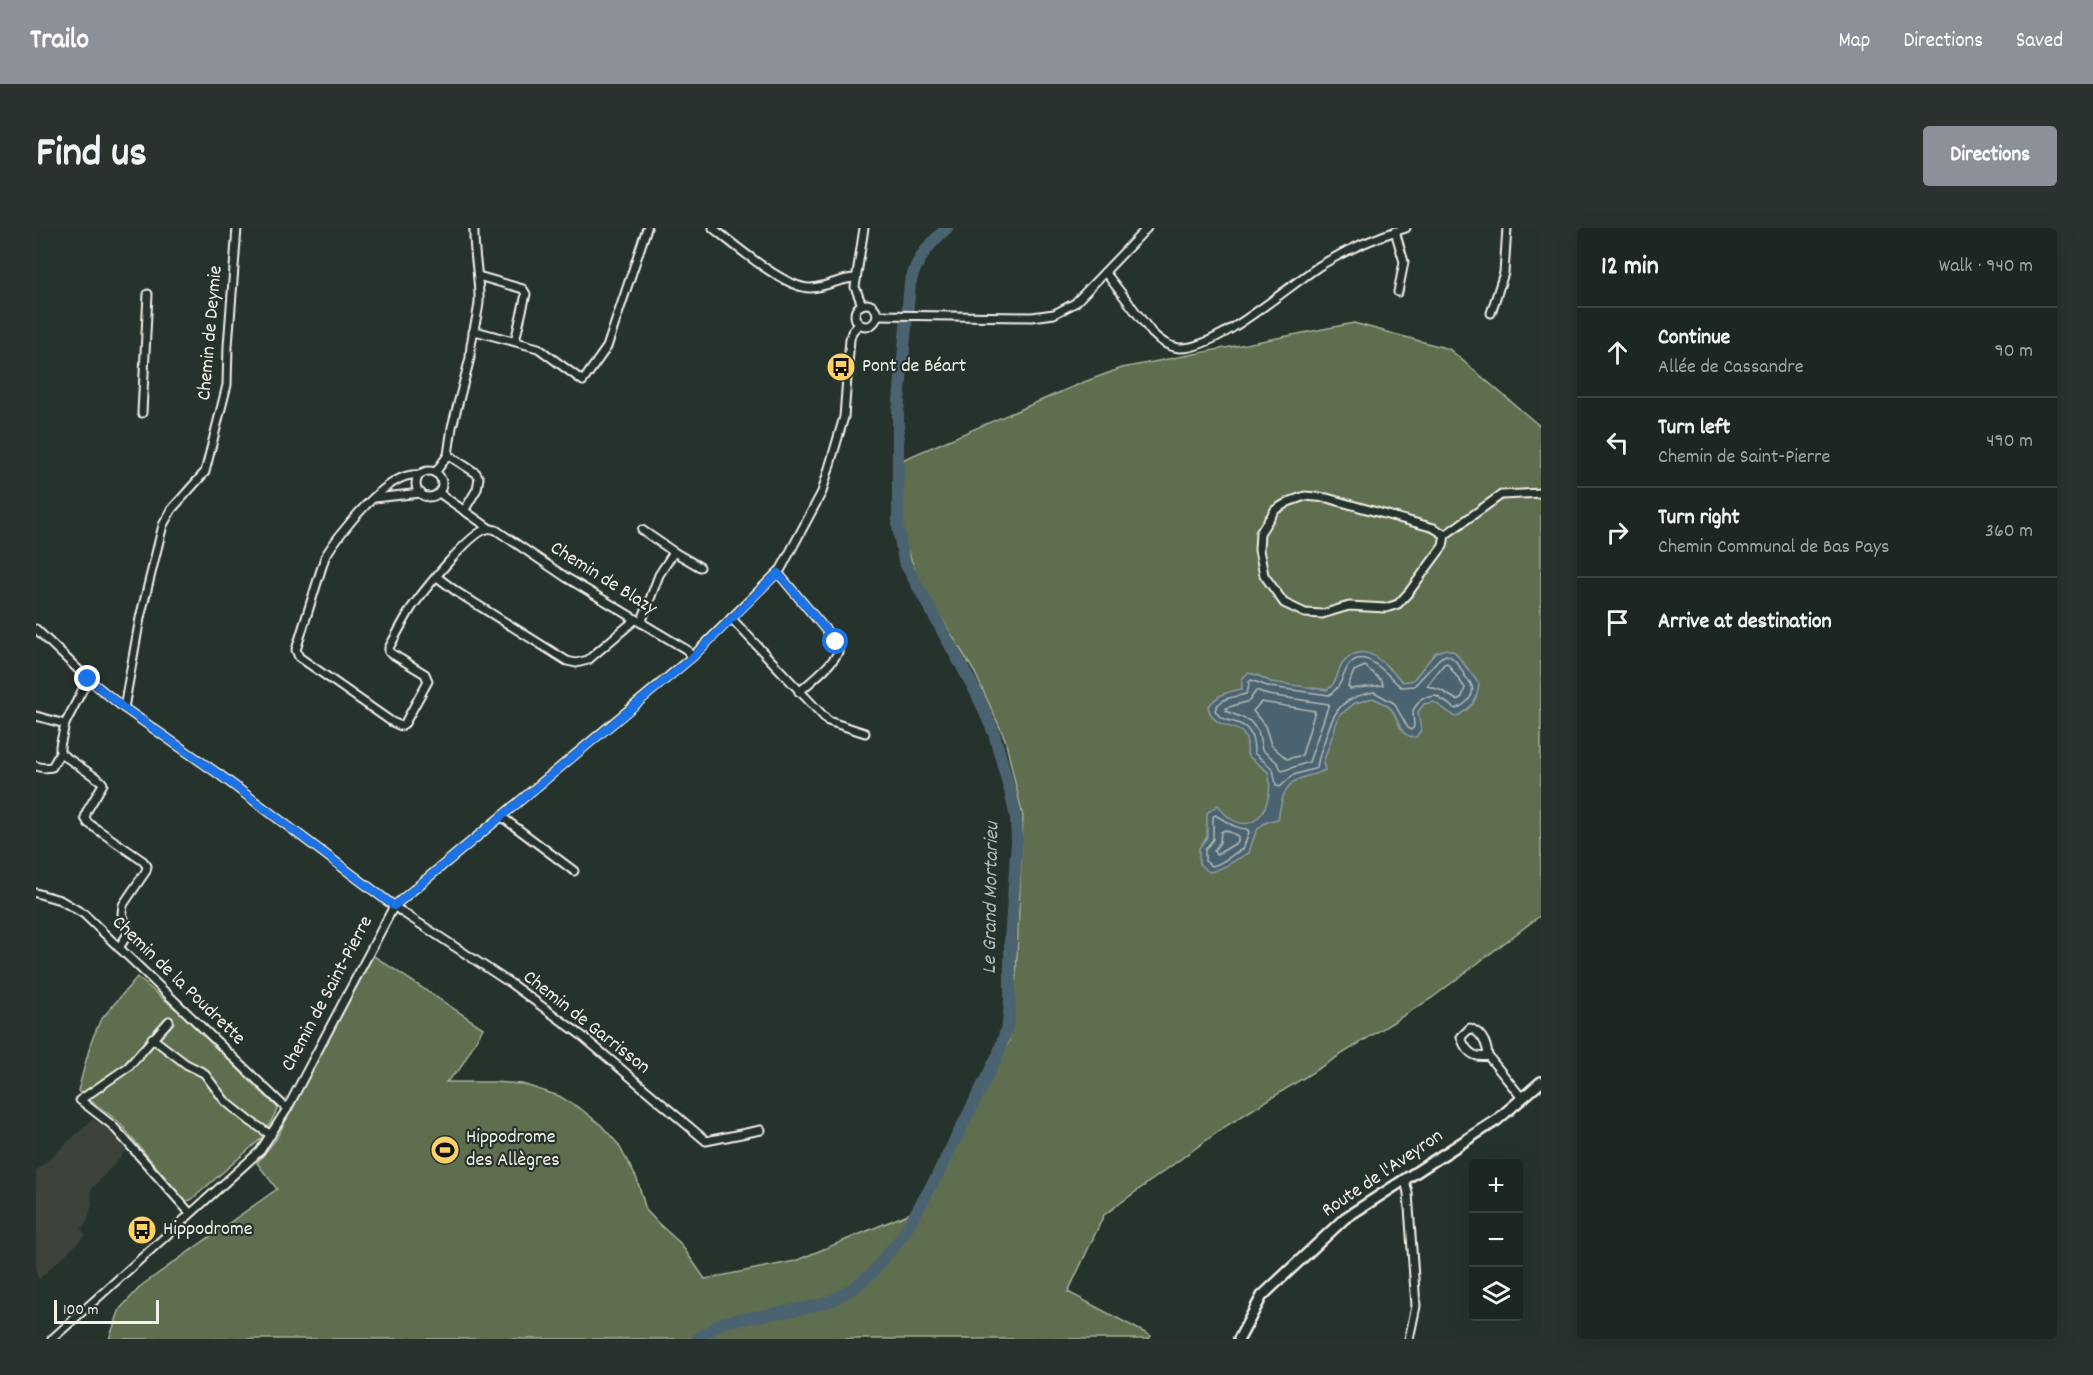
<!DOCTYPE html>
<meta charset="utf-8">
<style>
:root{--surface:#1c2622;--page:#29322f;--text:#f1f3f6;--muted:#a0a5a5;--line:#3a4340;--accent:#8c9099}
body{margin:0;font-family:Dekko,sans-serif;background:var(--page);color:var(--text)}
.controls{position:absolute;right:18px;bottom:18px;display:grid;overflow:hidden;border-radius:6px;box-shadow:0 6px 24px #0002}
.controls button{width:54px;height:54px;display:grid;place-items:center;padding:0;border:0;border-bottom:2px solid var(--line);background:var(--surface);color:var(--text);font:30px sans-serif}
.scale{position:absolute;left:18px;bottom:15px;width:105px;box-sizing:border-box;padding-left:6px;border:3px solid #f4f1e8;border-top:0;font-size:16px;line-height:21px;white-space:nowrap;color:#f4f1e8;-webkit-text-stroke:4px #26332d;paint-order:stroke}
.stop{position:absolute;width:18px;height:18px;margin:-14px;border:4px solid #1a73e8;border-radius:50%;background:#fff}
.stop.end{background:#1a73e8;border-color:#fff;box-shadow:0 2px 6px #0008}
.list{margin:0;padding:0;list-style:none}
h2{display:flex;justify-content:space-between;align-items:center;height:78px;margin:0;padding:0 24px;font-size:26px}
h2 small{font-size:20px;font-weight:400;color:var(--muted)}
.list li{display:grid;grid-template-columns:39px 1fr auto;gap:18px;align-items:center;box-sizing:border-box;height:90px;padding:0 24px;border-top:2px solid var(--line)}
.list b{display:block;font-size:22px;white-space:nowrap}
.list p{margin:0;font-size:20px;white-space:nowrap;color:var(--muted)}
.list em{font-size:20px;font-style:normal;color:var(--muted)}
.icon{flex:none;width:33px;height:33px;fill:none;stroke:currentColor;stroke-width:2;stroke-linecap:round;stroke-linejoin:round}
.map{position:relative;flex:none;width:1505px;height:1111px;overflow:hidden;border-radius:6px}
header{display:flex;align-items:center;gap:36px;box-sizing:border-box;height:84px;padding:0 30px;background:var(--accent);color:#fff}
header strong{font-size:28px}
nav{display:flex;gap:33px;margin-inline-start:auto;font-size:21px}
.intro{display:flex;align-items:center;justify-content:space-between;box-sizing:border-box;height:144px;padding:0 36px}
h1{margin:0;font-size:42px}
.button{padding:15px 27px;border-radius:6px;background:var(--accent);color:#fff;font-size:21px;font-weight:700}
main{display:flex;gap:36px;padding:0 36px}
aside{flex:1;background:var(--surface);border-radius:6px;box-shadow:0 6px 24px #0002}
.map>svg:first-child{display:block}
.built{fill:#3c433a}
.green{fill:#5f6e4f;stroke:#aab09c;stroke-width:1.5}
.water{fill:#4c6470;stroke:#8f9ca0;stroke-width:1.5}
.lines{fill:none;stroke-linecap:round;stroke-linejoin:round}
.shore{stroke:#b1b9b8;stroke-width:1.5}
.river{stroke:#4c6470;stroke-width:12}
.street-casing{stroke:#f4f1e8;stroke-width:11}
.secondary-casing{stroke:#f4f1e8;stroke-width:14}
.street{stroke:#26332d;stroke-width:7}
.secondary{stroke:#26332d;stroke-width:9}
.route{stroke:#1a73e8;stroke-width:8}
.labels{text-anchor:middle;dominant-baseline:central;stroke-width:4.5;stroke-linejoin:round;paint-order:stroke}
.street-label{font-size:20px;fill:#f4f1e8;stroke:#26332d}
.poi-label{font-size:20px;fill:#f4f1e8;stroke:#26332d;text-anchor:start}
.water-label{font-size:21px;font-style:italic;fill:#b1b9b8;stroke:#26332d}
</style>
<header>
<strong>Trailo</strong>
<nav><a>Map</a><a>Directions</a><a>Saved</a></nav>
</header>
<div class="intro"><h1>Find us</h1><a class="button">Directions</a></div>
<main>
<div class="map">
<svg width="1505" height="1111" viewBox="0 0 1505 1111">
<rect width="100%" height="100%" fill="#26332d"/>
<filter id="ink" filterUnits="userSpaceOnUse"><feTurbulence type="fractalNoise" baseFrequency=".0167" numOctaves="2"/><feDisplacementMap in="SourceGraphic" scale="12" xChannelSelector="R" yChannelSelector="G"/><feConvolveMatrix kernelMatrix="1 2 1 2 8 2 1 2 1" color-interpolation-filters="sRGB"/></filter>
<g filter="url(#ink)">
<path class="built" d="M 57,891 L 69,899 L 90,923 L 55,962 L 56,977 L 50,996 L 45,1001 L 50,1007 L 3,1051 L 0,1046 L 0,943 Z"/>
<g class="green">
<path d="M 1318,95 L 1413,121 L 1505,199 L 1505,687 L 1396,770 L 1190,898 L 1068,987 L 1032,1064 L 1115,1108 L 1113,1111 L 73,1111 L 84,1081 L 106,1057 L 241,961 L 221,935 L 240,911 L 254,885 L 335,726 L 447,800 L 423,842 L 410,854 L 458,854 L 486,856 L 523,868 L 545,881 L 565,897 L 582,916 L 601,951 L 610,982 L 622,995 L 644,1015 L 669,1051 L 759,1033 L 872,986 L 897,966 L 973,813 L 980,748 L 987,589 L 969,511 L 939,445 L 884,355 L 867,310 L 866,232 L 1048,154 L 1086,140 Z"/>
<path d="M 101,749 L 142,783 L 242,880 L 227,909 L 155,972 L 149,973 L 82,893 L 42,863 L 55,814 L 64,793 Z"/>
</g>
<path class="water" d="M 1410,421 L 1419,424 L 1443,456 C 1440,476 1436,479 1420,489 L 1398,474 L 1388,476 L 1382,484 L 1385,502 L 1380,509 C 1363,510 1363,491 1355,481 C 1351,476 1343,473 1337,470 L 1319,475 L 1303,488 L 1287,535 L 1289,542 C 1280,547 1270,547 1261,552 C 1246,559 1245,577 1242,591 C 1219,595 1219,605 1213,625 C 1199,631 1188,642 1173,644 L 1163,636 L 1163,620 L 1171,609 L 1171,585 L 1182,577 C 1185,580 1187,585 1191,588 C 1222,613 1239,570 1232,544 L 1211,527 C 1215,486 1181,511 1172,479 C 1182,466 1191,464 1206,461 L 1206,451 L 1212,445 L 1221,447 L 1235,454 L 1291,462 C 1304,452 1300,443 1308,434 C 1330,409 1351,439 1367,454 L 1377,452 L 1400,424 Z"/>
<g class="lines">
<g class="shore">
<path d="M 1410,427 C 1420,430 1424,439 1429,448 C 1431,451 1433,453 1435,456 C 1441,467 1429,477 1420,481 L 1400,468 L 1386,470 L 1377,482 L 1378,499 L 1375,502 L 1372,500 L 1358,475 L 1338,464 C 1307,469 1299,480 1290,508 C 1287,519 1282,529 1281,540 L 1257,547 L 1244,559 L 1240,557 L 1237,541 L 1218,525 C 1218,483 1188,502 1179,482 C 1185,468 1198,470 1210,466 L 1212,462 L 1213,454 L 1215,452 L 1234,459 L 1293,467 C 1304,460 1305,452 1311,440 C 1326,414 1352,448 1365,459 L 1378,458 L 1404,430 Z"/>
<path d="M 1411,435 L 1429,460 L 1426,469 L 1421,472 L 1404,462 L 1391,458 L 1408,436 Z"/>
<path d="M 1329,438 L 1346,453 L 1347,457 L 1314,461 L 1312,458 L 1318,443 Z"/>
<path d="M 1223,463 L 1232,467 L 1293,476 L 1273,534 L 1246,543 L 1241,534 L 1226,522 L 1222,503 L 1214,493 L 1190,483 L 1190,480 L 1213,473 L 1220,463 Z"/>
<path d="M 1225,474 L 1279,483 L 1266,527 L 1251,531 L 1235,517 L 1229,498 L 1217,483 Z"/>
<path d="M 1179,587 C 1189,592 1198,601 1211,601 L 1213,604 L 1207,621 C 1197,625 1187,636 1176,638 L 1169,633 L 1169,622 L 1177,611 L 1177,589 Z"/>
<path d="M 1189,602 L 1202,608 L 1202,614 L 1180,627 L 1178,623 L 1184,614 L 1185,604 Z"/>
</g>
<path class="river" d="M 661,1111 L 688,1094 L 771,1080 L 797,1072 L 819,1059 L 835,1046 L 867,1007 L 900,950 L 962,827 L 972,796 L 974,774 L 974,714 L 981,613 L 980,589 L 974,563 L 958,505 L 940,464 L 868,333 L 862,299 L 862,184 L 874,56 C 880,32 893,16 911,0"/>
<g class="street-casing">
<g id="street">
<path d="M 677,0 C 697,16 750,61 775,60 C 791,59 804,50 820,50"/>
<path d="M 1359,3 L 1368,34 L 1362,64"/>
<path d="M 1069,44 L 1116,105 C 1124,113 1132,119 1143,120 C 1181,122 1252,58 1285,37 C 1312,21 1340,9 1370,0"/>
<path d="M 442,48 L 487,61 L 490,66 L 479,113"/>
<circle cx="830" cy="87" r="11"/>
<path d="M 826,77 L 819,59 L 828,0"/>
<path d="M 1455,85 L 1468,45 L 1471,0"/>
<path d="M 841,87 L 996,89 L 1018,86 L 1039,75 L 1111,0"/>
<path d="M 437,104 L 443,104 L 502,120 L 547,153 L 571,119 L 611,0"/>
<path d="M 106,185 L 112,66"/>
<path d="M 412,227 L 440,245 L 443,250 L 441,261 L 428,283"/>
<circle cx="393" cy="256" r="13"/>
<path d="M 399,245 L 412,227 L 416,199 L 434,130 C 434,111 441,93 443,75 C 444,50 437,25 438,0"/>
<path d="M 382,247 C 352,243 303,305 289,329 L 260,422 L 263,429 L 356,494 L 365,498 L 369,495 L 392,453 L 389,446 L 353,424 L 353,420 C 360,407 368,392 376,379 C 388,363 433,305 451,301 C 454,300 457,301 460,302 L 531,350 L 651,422 L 656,429"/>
<path d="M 403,265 L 453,300"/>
<path d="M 338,270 L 385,265"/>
<path d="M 1409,307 L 1398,300 L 1291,270 L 1269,268 L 1252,274 L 1239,282 L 1224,305 L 1223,322 L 1228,347 L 1248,375 L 1269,385 L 1286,386 L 1313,378 L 1350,380 L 1362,376 L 1373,364 L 1407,318 L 1409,307 L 1465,267 L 1505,265"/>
<path d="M 638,324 L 664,339"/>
<path d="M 742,345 L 800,414 C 802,417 803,420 802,424 C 799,434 772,456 763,464"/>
<path d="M 401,349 L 421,364 L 531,433 L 540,435 L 552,432 L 600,391"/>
<path d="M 695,390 L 792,493 L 829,505"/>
<path d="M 605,395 L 623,347 L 638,324 L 606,302"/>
<path d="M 0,401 L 52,451 L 88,480 L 184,547 L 366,684 L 474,755 L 545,807 L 670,913 L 725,902"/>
<path d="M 88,480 L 104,390 L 127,297 L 136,281 L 169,244 L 191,157 L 192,118 L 201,0"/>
<path d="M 0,488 L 29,496"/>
<path d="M 24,525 L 65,553 L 67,556 L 51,583 L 49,590 L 52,595 L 107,633 L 111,638 L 110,643 L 87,677 L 86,685 L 93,704 L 83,720"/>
<path d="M 0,538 L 8,540 L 16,539 L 24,525 L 24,518 L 29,496 L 52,451"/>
<path d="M 466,589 L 538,643"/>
<path d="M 0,665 L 24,672 L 48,686 L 251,881"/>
<path d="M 133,793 L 92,839 L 44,872 L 76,897 L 154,985"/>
<path d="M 116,810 L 150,836 L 168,845 L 189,873 L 214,893 L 235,907"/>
<path d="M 1452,828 C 1437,831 1429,822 1425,809 L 1434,800 C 1446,805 1451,816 1452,828 L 1486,870"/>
<path d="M 1369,952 L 1372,965 L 1380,1078 L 1373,1111"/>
<path d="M 16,1111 L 224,923 L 251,881 L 358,678 L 656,429 L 745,341 L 786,264 L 808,189 L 814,111 L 816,104 L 823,96"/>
</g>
</g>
<g class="secondary-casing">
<path id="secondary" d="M 1203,1111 L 1226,1068 L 1309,990 L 1461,892 L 1505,854"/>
</g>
<use href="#street" class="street"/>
<use href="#secondary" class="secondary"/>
</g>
</g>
<g class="lines" filter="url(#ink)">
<path class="route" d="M 52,451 L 88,480 L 184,547 L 358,678 L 657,429 L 742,345 L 800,414"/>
</g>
<defs>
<g id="bus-disc" transform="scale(1.5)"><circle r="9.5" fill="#ffd166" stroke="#26332d"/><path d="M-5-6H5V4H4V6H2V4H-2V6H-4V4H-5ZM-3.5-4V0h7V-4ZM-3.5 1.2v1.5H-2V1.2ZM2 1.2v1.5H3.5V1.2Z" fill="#111"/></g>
<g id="stadium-disc" transform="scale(1.5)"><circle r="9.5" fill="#ffd166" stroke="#26332d"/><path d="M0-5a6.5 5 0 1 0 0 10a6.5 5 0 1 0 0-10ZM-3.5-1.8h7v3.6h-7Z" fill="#111"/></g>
</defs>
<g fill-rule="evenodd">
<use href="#bus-disc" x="805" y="139"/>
<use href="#stadium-disc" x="409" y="922"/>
<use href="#bus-disc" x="106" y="1002"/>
</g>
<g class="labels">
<g class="street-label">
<text transform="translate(175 105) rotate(-85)">Chemin de Deymie</text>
<text transform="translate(567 351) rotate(32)">Chemin de Blazy</text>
<text transform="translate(142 753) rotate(44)">Chemin de la Poudrette</text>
<text transform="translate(292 766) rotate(-62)">Chemin de Saint-Pierre</text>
<text transform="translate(550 795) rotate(38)">Chemin de Garrisson</text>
<text transform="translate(1347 946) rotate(-34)">Route de l'Aveyron</text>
</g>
<g class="poi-label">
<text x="826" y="139">Pont de Béart</text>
<text x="430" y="910">Hippodrome<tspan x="430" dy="23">des Allègres</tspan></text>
<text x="127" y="1002">Hippodrome</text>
</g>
<g class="water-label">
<text transform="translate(956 670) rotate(-89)">Le Grand Mortarieu</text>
</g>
</g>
</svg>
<div class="controls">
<button>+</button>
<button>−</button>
<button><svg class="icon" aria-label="layers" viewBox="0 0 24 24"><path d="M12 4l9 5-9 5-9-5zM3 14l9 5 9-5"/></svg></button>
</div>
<div class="scale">100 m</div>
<div class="stop" style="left:800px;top:414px"></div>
<div class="stop end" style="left:52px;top:451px"></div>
</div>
<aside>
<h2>12 min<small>Walk · 940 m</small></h2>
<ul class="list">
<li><svg class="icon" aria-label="ahead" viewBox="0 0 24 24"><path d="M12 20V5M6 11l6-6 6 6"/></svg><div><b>Continue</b><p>Allée de Cassandre</p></div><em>90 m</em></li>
<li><svg class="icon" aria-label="left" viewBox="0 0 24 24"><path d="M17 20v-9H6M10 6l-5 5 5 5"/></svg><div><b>Turn left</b><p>Chemin de Saint-Pierre</p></div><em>490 m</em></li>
<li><svg class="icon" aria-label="right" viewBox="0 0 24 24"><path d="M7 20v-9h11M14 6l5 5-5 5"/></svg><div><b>Turn right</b><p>Chemin Communal de Bas Pays</p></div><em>360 m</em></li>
<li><svg class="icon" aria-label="arrive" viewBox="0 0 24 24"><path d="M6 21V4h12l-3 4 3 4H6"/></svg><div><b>Arrive at destination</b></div></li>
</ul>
</aside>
</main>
